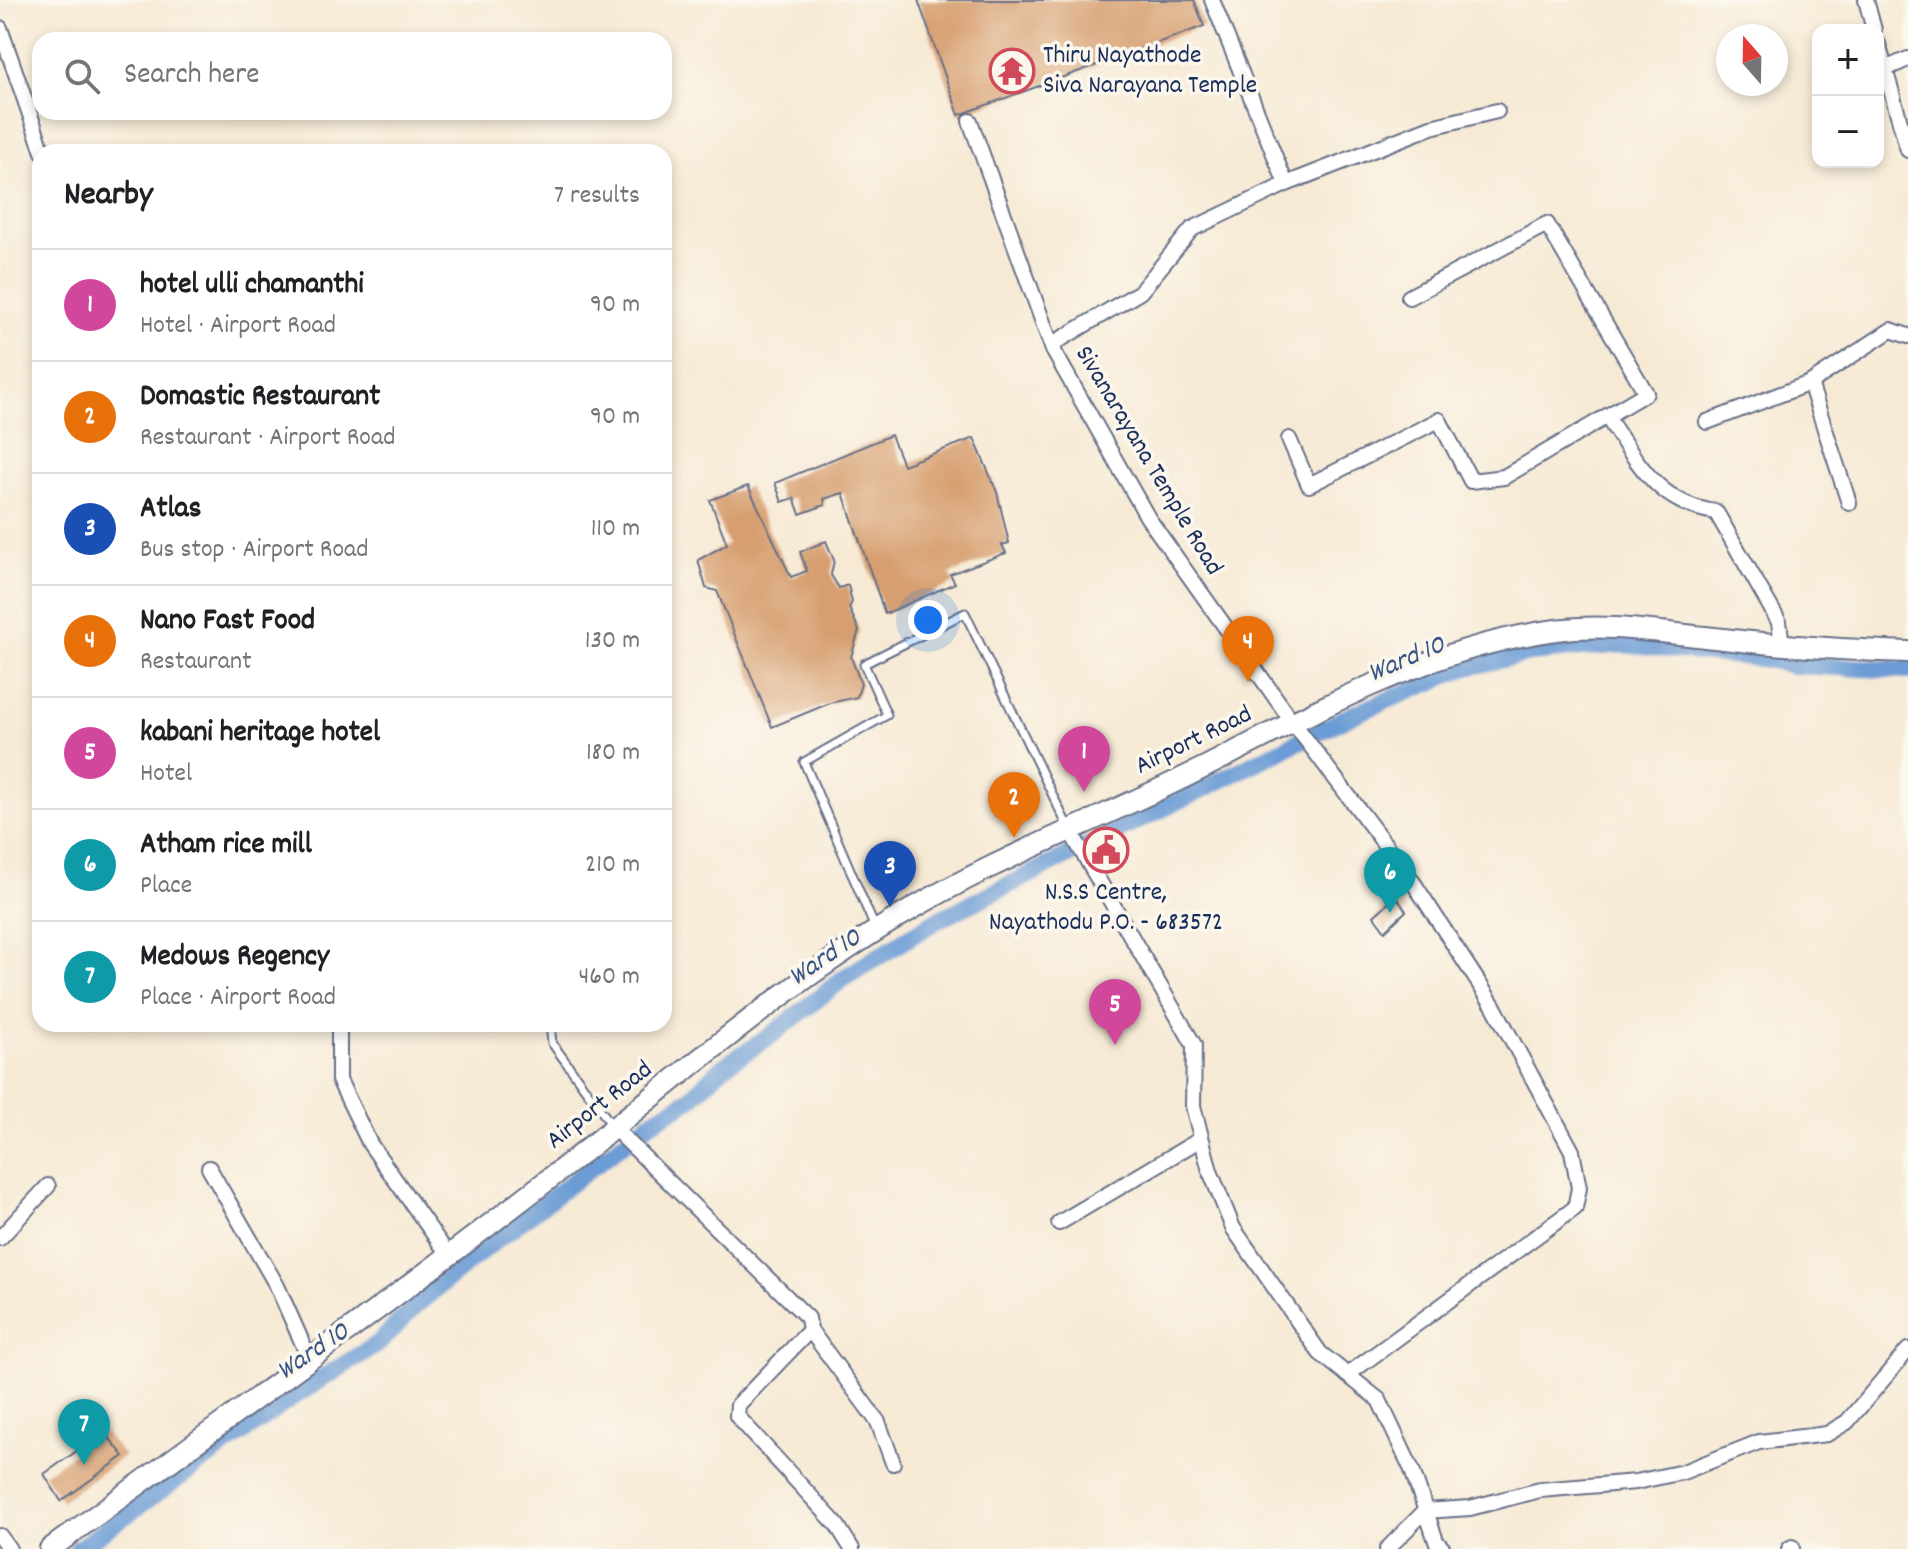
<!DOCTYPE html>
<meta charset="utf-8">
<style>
:root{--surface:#fff;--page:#f2f2f2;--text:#202124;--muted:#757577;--line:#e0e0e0;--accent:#d1495b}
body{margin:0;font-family:Dekko,sans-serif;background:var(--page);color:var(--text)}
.controls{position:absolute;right:24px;top:24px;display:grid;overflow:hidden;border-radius:16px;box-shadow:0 4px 12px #0003}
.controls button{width:72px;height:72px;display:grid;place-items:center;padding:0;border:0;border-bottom:2px solid var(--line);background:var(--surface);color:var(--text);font:40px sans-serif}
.compass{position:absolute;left:1716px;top:24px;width:72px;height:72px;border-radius:50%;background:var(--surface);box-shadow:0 4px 12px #0003;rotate:340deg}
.you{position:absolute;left:928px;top:620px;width:28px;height:28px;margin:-20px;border:6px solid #fff;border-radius:50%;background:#1a73e8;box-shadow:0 0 0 12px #1a73e833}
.badge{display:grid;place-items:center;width:52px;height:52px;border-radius:50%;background:var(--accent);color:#fff;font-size:26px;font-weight:700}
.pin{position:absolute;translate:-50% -66px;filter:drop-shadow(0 2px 4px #0008)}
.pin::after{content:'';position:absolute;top:42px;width:28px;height:24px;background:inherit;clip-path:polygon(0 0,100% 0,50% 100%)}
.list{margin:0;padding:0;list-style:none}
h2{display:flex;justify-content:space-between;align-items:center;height:104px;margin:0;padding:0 32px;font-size:34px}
h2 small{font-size:26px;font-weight:400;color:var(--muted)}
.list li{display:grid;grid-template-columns:52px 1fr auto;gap:24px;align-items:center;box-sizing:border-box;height:112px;padding:0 32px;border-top:2px solid var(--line)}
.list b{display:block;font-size:30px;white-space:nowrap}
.list p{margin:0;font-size:26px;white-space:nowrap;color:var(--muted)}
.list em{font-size:26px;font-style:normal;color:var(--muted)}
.icon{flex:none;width:44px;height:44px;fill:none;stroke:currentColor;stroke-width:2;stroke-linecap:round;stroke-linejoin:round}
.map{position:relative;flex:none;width:1908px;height:1549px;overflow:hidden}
.search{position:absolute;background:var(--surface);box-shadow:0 4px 12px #0003;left:32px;top:32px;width:640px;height:88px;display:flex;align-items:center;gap:20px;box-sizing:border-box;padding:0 28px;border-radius:24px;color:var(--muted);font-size:30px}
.panel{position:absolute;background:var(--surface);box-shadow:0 4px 12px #0003;left:32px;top:144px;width:640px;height:888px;border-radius:24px}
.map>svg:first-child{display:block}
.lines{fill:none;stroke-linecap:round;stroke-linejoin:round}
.canal{stroke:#6c9cd5;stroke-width:18}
.building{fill:#d79f6f}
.lane-casing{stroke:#687088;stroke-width:11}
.street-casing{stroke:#687088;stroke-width:18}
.secondary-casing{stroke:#687088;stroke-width:24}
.lane{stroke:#fff;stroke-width:7}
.street{stroke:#fff;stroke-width:14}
.secondary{stroke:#fff;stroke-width:20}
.labels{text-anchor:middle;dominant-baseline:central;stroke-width:7;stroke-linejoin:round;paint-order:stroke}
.poi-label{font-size:26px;fill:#1b2f5e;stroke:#fbf7ec;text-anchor:start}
.street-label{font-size:26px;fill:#1b2f5e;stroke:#fbf7ec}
.water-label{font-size:28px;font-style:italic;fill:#375588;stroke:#fbf7ec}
</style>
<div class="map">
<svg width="1908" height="1549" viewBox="0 0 1908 1549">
<rect width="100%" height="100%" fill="#fbf7ec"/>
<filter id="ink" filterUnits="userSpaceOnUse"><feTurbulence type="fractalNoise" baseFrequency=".0125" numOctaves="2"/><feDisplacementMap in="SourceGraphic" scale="16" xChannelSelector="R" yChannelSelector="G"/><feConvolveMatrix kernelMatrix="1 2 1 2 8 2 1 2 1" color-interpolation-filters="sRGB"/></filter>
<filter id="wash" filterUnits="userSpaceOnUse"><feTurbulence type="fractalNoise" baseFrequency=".006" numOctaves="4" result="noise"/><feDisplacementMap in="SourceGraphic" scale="32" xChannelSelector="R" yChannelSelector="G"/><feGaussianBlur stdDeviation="1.8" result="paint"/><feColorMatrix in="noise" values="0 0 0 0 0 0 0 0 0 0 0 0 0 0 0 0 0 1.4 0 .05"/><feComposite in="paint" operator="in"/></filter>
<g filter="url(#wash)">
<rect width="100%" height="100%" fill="#f7ead5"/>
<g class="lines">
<path class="canal" d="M 78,1549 L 299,1393 L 379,1343 L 417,1304 L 496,1240 L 650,1123 L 689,1100 L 724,1066 L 769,1037 L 844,978 L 934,922 L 1352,715 L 1467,667 L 1530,653 L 1623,644 L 1768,659 L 1793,665 L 1908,670"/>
</g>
<g id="blocks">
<g class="building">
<path d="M 918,0 L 1194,0 L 1204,26 L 959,115 Z"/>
<path d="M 891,435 L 903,465 L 974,438 L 997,492 L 1009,543 L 1002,545 L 1006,553 L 950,574 L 955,583 L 885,614 L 843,493 L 824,499 L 825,505 L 800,514 L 794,498 L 782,502 L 775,483 Z"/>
<path d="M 748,486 L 791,577 L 807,571 L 800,552 L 826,541 L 834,560 L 831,575 L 839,588 L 848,585 L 852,602 L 849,608 L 859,630 L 851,657 L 861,684 L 857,697 L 830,703 L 772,727 L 717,591 L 706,588 L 698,560 L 727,544 L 710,500 Z"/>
<path d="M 1396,896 L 1406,911 L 1385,931 L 1374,916 Z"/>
<path d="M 104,1432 L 124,1456 L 61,1501 L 44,1474 Z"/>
</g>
</g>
</g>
<g filter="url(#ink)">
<use href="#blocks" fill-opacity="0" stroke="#687088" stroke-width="2"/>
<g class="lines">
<g class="lane-casing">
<g id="lane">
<path d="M 875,928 L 804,762 L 887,715 L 864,664 L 965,613 L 1068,827"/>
<path d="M 550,1024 L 552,1043 L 613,1127"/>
</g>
</g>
<g class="street-casing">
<g id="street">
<path d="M 1212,0 L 1286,184 L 1192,229 L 1140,292 L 1056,342 L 1053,350 L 1148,518 L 1292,721 L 1411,879 L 1493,1005 L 1572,1151 L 1579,1188 L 1575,1208 L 1347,1375"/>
<path d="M 1866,0 L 1874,30"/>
<path d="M 0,28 L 43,152"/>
<path d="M 1878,44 L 1908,150"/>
<path d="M 1885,69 L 1908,59"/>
<path d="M 970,121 L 1053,350"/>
<path d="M 1286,184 L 1431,127 L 1497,111"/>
<path d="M 1810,383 L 1891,330 L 1908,336"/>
<path d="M 1607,417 C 1637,461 1657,504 1716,512 L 1779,622 L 1782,645"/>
<path d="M 1707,422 L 1810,383 L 1849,503"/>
<path d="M 1289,439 L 1309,485 L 1439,420 L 1471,481 L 1504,477 L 1646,393 L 1547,224 L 1409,297"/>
<path d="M 1069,829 L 1194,1045 L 1193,1106 L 1210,1171 L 1233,1228 L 1320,1353 L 1379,1400 L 1412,1470 L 1436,1541 L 1443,1549"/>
<path d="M 339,1024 L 339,1080 L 370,1144 L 449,1256"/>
<path d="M 615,1129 L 808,1318 L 810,1330 L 738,1405 L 737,1416 L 837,1525 L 852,1549"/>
<path d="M 209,1168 L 277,1286 L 310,1360"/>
<path d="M 1059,1223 L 1201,1139"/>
<path d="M 0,1238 L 48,1186"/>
<path d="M 810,1330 L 878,1422 L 893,1463"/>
<path d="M 0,1536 L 9,1549"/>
<path d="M 1387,1549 L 1425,1511 L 1470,1508 L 1540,1490 L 1636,1482 L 1683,1472 L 1759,1442 L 1827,1434 L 1847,1422 L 1908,1350"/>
<path d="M 1789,1549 L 1792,1547"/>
</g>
</g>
<g class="secondary-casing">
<path id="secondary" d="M 50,1549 C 217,1427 385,1306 549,1179 C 664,1090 775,991 900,916 C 995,858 1100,820 1199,770 C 1312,713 1428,647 1556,630 C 1606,623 1655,632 1705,637 C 1773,645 1840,650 1908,652"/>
</g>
<use href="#lane" class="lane"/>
<use href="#street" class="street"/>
<use href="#secondary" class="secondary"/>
</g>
</g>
<defs>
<g id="temple-ring" transform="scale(2.3)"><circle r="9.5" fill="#fbf7ec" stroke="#d1495b" stroke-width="1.5"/><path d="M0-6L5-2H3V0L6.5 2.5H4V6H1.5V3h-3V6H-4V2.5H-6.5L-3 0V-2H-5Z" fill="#d1495b"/></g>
<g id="civic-ring" transform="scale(2.3)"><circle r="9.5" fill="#fbf7ec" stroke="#d1495b" stroke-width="1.5"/><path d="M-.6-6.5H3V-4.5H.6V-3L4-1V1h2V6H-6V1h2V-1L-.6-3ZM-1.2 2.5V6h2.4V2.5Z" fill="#d1495b"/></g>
</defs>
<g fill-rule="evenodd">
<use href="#temple-ring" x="1012" y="71"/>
<use href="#civic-ring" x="1106" y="850"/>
</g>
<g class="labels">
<g class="poi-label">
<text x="1043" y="56">Thiru Nayathode<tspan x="1043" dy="30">Siva Narayana Temple</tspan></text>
<text x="1106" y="893" text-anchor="middle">N.S.S Centre,<tspan x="1106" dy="30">Nayathodu P.O. - 683572</tspan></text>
</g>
<g class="street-label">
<text transform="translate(1148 461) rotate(59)">Sivanarayana Temple Road</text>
<text transform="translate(1194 741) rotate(-26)">Airport Road</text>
<text transform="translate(600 1106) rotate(-38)">Airport Road</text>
</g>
<g class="water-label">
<text transform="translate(1407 661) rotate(-23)">Ward 10</text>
<text transform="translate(826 959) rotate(-34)">Ward 10</text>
<text transform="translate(314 1353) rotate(-34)">Ward 10</text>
</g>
</g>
</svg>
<div class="controls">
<button>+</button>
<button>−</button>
</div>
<svg class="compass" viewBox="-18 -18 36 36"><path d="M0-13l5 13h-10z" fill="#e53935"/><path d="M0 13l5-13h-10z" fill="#757577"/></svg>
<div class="you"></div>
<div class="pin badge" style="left:1084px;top:792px;background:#d1479c">1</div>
<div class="pin badge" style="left:1014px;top:838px;background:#e8710a">2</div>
<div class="pin badge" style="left:890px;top:907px;background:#1a4fb4">3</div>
<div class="pin badge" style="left:1248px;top:682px;background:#e8710a">4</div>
<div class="pin badge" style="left:1115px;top:1045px;background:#d1479c">5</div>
<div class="pin badge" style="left:1390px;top:913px;background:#0f9aa8">6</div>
<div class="pin badge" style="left:84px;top:1465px;background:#0f9aa8">7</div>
<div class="search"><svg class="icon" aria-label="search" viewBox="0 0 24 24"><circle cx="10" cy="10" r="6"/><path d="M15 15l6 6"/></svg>Search here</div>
<section class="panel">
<h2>Nearby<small>7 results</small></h2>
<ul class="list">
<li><span class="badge" style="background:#d1479c">1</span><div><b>hotel ulli chamanthi</b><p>Hotel · Airport Road</p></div><em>90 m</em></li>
<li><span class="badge" style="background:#e8710a">2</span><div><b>Domastic Restaurant</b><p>Restaurant · Airport Road</p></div><em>90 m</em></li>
<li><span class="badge" style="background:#1a4fb4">3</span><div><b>Atlas</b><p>Bus stop · Airport Road</p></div><em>110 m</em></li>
<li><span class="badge" style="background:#e8710a">4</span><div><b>Nano Fast Food</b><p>Restaurant</p></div><em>130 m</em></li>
<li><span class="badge" style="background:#d1479c">5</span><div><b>kabani heritage hotel</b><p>Hotel</p></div><em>180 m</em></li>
<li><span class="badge" style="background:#0f9aa8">6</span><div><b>Atham rice mill</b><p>Place</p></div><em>210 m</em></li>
<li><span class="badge" style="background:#0f9aa8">7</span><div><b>Medows Regency</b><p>Place · Airport Road</p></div><em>460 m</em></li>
</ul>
</section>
</div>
